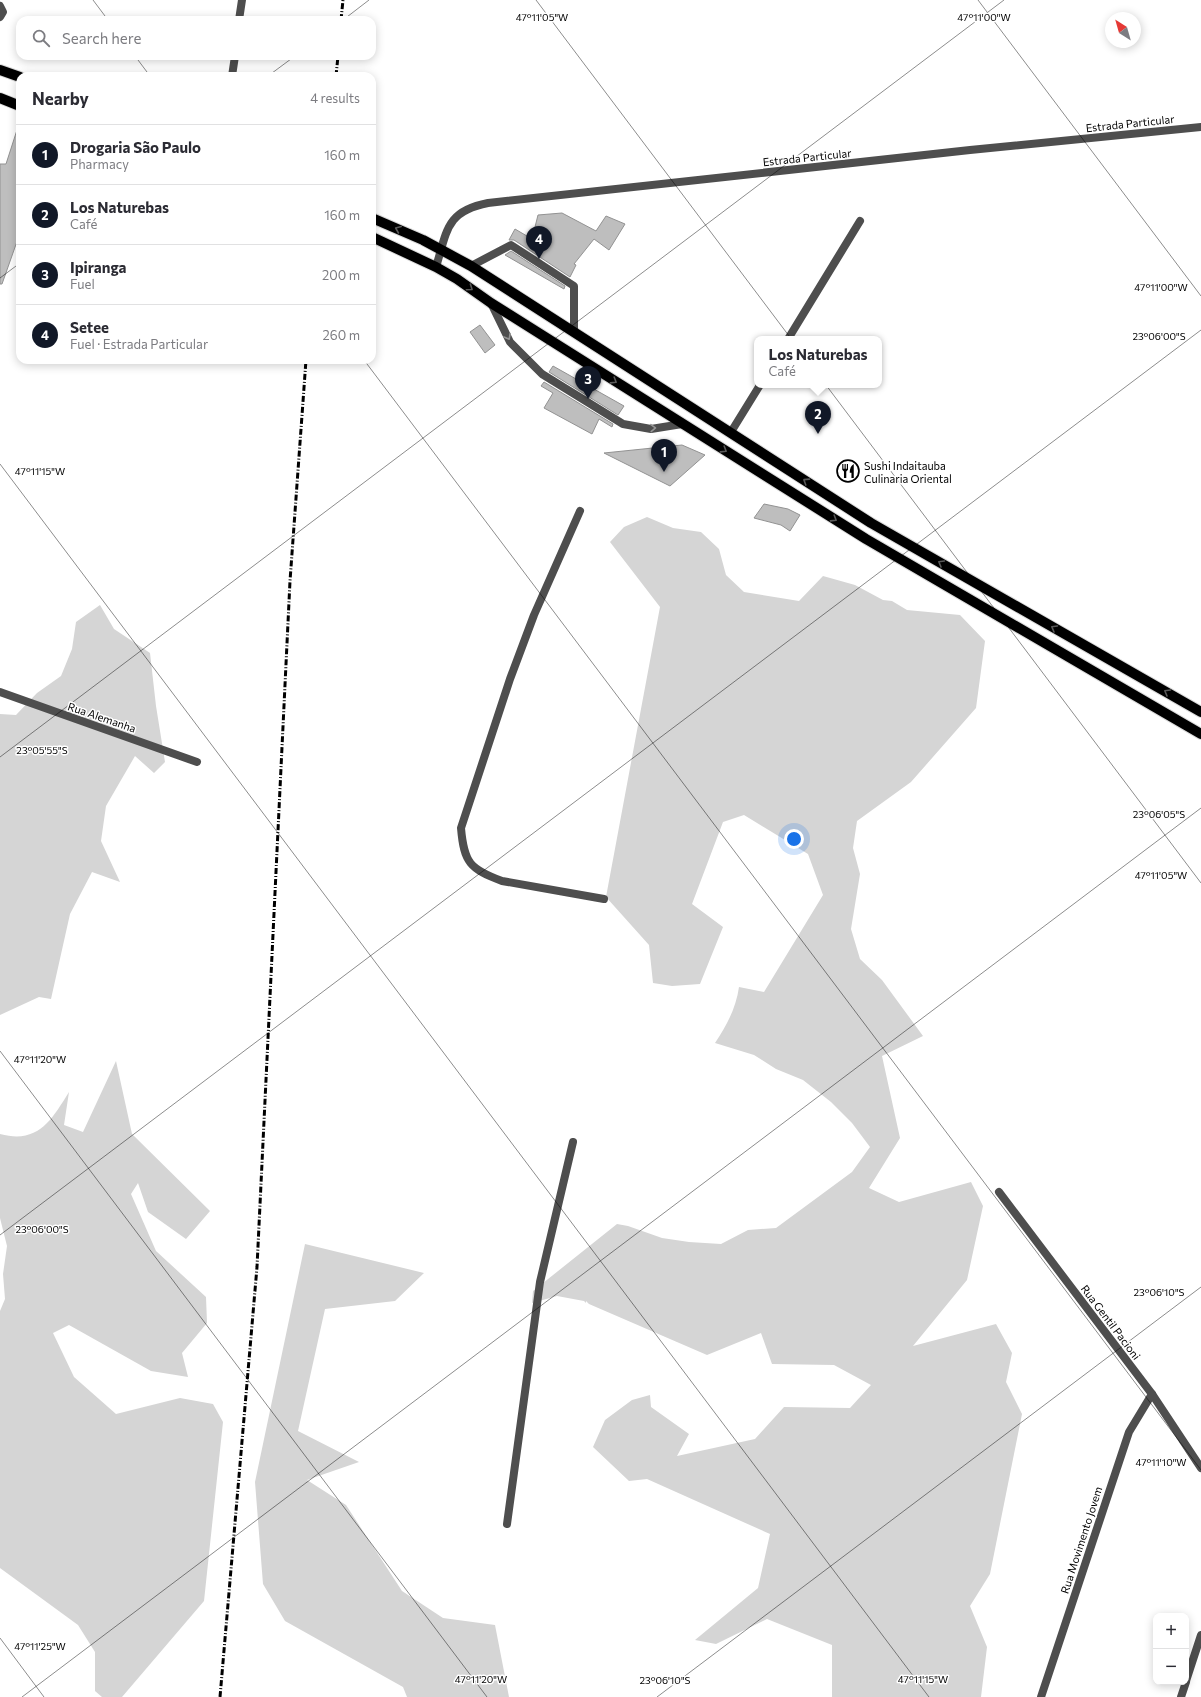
<!DOCTYPE html>
<meta charset="utf-8">
<style>
:root{--surface:#fff;--page:#f7f7f7;--text:#2b2b33;--muted:#7c7c81;--line:#e1e1e2;--accent:#111827}
body{margin:0;font-family:Commissioner,sans-serif;background:var(--page);color:var(--text)}
.controls{position:absolute;right:12px;bottom:12px;display:grid;overflow:hidden;border-radius:8px;box-shadow:0 2px 10px #0003}
.controls button{width:36px;height:36px;display:grid;place-items:center;padding:0;border:0;border-bottom:1px solid var(--line);background:var(--surface);color:var(--text);font:20px sans-serif}
.compass{position:absolute;left:1105px;top:12px;width:36px;height:36px;border-radius:50%;background:var(--surface);box-shadow:0 2px 10px #0003;rotate:323deg}
.you{position:absolute;left:794px;top:839px;width:14px;height:14px;margin:-10px;border:3px solid #fff;border-radius:50%;background:#1a73e8;box-shadow:0 0 0 6px #1a73e833}
.badge{display:grid;place-items:center;width:26px;height:26px;border-radius:50%;background:var(--accent);color:#fff;font-size:13px;font-weight:700}
.pin{position:absolute;translate:-50% -33px;filter:drop-shadow(0 1px 2px #0008)}
.pin::after{content:'';position:absolute;top:21px;width:14px;height:12px;background:inherit;clip-path:polygon(0 0,100% 0,50% 100%)}
.popup{position:absolute;left:754px;top:336px;width:128px;height:52px;box-sizing:border-box;display:grid;place-content:center;border-radius:8px;background:var(--surface);filter:drop-shadow(0 1px 3px #0005);font-size:13px;white-space:nowrap;color:var(--muted)}
.popup b{font-size:15px;color:var(--text)}
.popup::after{content:'';position:absolute;left:50%;top:100%;margin-left:-8px;border:8px solid transparent;border-top-color:var(--surface)}
.list{margin:0;padding:0;list-style:none}
h2{display:flex;justify-content:space-between;align-items:center;height:52px;margin:0;padding:0 16px;font-size:17px}
h2 small{font-size:13px;font-weight:400;color:var(--muted)}
.list li{display:grid;grid-template-columns:26px 1fr auto;gap:12px;align-items:center;box-sizing:border-box;height:60px;padding:0 16px;border-top:1px solid var(--line)}
.list b{display:block;font-size:15px;white-space:nowrap}
.list p{margin:0;font-size:13px;white-space:nowrap;color:var(--muted)}
.list em{font-size:13px;font-style:normal;color:var(--muted)}
.icon{flex:none;width:22px;height:22px;fill:none;stroke:currentColor;stroke-width:2;stroke-linecap:round;stroke-linejoin:round}
.map{position:relative;flex:none;width:1201px;height:1697px;overflow:hidden}
.search{position:absolute;background:var(--surface);box-shadow:0 2px 10px #0003;left:16px;top:16px;width:360px;height:44px;display:flex;align-items:center;gap:10px;box-sizing:border-box;padding:0 14px;border-radius:12px;color:var(--muted);font-size:15px}
.panel{position:absolute;background:var(--surface);box-shadow:0 2px 10px #0003;left:16px;top:72px;width:360px;height:292px;border-radius:12px}
.map>svg:first-child{display:block}
.green{fill:#d5d5d5}
.building{fill:#bebebe;stroke:#929292}
.lines{fill:none;stroke-linecap:round;stroke-linejoin:round}
.primary-casing{stroke:#dbdbdb;stroke-width:12}
.lane{stroke:#4e4e4e;stroke-width:8}
.street{stroke:#4e4e4e;stroke-width:8}
.primary{stroke:#000;stroke-width:10}
.rail{stroke:#000;stroke-width:3;stroke-dasharray:6 2 1 2;stroke-linecap:butt}
.oneway{stroke:#595959}
.oneway2{stroke:#959595}
.ticks{fill:none;stroke:#000;stroke-width:1;stroke-opacity:0.45}
.labels{text-anchor:middle;dominant-baseline:central;stroke-width:3;stroke-linejoin:round;paint-order:stroke}
.street-label{font-size:11px;fill:#000;stroke:#fff}
.poi-label{font-size:11px;fill:#000;stroke:#fff;text-anchor:start}
.ticks-label{font-size:10px;text-anchor:middle;fill:#000;stroke:#fff;stroke-width:3;stroke-linejoin:round;paint-order:stroke}
</style>
<div class="map">
<svg width="1201" height="1697" viewBox="0 0 1201 1697">
<rect width="100%" height="100%" fill="#fff"/>
<g class="green">
<path d="M 647,517 L 673,528 L 701,532 L 719,549 L 726,575 L 744,592 L 799,601 L 823,576 L 855,585 L 883,600 L 892,601 L 907,610 L 960,615 L 985,641 L 976,708 L 911,782 L 857,821 L 853,848 L 860,874 L 851,929 L 860,959 L 882,980 L 923,1036 L 882,1056 L 900,1138 L 869,1188 L 899,1202 L 971,1182 L 983,1206 L 967,1280 L 913,1346 L 996,1324 L 1012,1353 L 1006,1382 L 1022,1414 L 990,1574 L 970,1606 L 987,1647 L 981,1697 L 832,1697 L 832,1645 L 767,1619 L 716,1644 L 695,1640 L 758,1588 L 770,1534 L 647,1479 L 629,1481 L 593,1447 L 605,1420 L 632,1400 L 650,1395 L 651,1407 L 689,1434 L 677,1456 L 755,1439 L 784,1407 L 850,1408 L 871,1385 L 834,1365 L 772,1364 L 761,1333 L 707,1355 L 589,1304 L 586,1301 L 586,1303 L 584,1301 L 557,1296 L 532,1303 L 533,1291 L 617,1224 L 628,1226 L 662,1238 L 689,1242 L 721,1244 L 748,1230 L 776,1228 L 852,1172 L 870,1147 L 852,1123 L 831,1102 L 803,1080 L 776,1069 L 754,1055 L 715,1043 C 727,1025 736,1008 739,987 L 764,992 L 823,895 L 808,854 L 744,815 L 723,822 L 692,904 L 723,927 L 700,984 L 672,986 L 653,983 L 649,945 L 606,897 L 660,607 L 610,542 L 624,527 Z"/>
<path d="M 100,605 L 114,629 L 150,653 L 156,706 L 165,762 L 154,773 L 135,756 L 106,806 L 101,841 L 120,882 L 92,872 L 70,914 L 51,999 L 39,997 L 0,1015 L 0,714 L 16,715 L 37,693 L 61,676 L 72,649 L 76,622 Z"/>
<path d="M 116,1061 L 132,1134 L 210,1211 L 186,1239 L 148,1212 L 138,1183 L 131,1194 L 156,1251 L 206,1297 L 207,1323 L 182,1353 L 188,1377 L 151,1371 L 69,1325 L 53,1333 L 74,1377 L 116,1414 L 180,1398 L 213,1404 L 223,1422 L 204,1601 L 122,1697 L 102,1697 L 95,1691 L 95,1652 L 78,1625 L 0,1568 L 0,1311 L 5,1299 L 3,1274 L 7,1246 L 0,1218 L 0,1134 C 38,1144 51,1121 69,1092 L 64,1125 L 83,1132 Z"/>
<path d="M 305,1244 L 424,1273 L 395,1301 L 325,1309 L 298,1431 L 359,1462 L 307,1480 L 346,1505 L 402,1591 L 443,1618 L 495,1625 L 509,1697 L 407,1697 L 403,1687 L 285,1621 L 263,1584 L 255,1482 Z"/>
</g>
<g class="building">
<path d="M 17,130 L 20,130 L 20,233 L 2,284 L 0,284 L 0,164 L 6,164 Z"/>
<path d="M 562,213 L 596,231 L 606,216 L 625,224 L 609,250 L 594,239 L 574,264 L 576,265 L 570,277 L 514,240 L 509,240 L 515,229 L 532,239 L 538,215 Z"/>
<path d="M 511,251 L 565,286 L 564,289 L 505,255 Z"/>
<path d="M 480,325 L 495,345 L 485,353 L 470,332 Z"/>
<path d="M 553,366 L 624,406 L 618,415 L 549,372 Z"/>
<path d="M 544,382 L 613,424 L 612,427 L 599,419 L 592,434 L 544,408 L 553,393 L 541,386 Z"/>
<path d="M 682,445 L 705,455 L 670,486 L 604,453 Z"/>
<path d="M 764,504 L 788,509 L 800,515 L 790,531 L 781,525 L 754,518 Z"/>
</g>
<g class="lines">
<g class="primary-casing">
<g id="primary">
<path d="M 0,70 L 20,77"/>
<path d="M 0,98 L 20,106"/>
<path d="M 372,218 L 423,240 L 471,266 L 871,523 L 1201,712"/>
<path d="M 372,237 L 436,267 L 457,279 L 491,303 L 866,539 L 1201,734"/>
</g>
</g>
<g class="lane">
<path d="M 0,6 L 3,12 L 0,17"/>
<path d="M 239,20 L 242,0"/>
<path d="M 232,76 L 235,56"/>
<path d="M 471,266 L 511,245 L 574,286 L 574,331"/>
<path d="M 491,303 L 510,342 L 542,374 L 623,424 L 651,429 L 682,424"/>
<path d="M 788,339 L 860,221"/>
<path d="M 731,432 L 760,385"/>
<path d="M 580,511 L 534,615 L 510,679 L 461,828 C 464,863 470,869 502,881 L 604,899"/>
<path d="M 507,1524 L 540,1282 L 573,1142"/>
</g>
<g class="street">
<path d="M 436,267 C 447,231 446,211 488,203 L 970,150 L 1201,127"/>
<path d="M 0,692 L 197,762"/>
<path d="M 999,1192 L 1152,1394 L 1201,1468"/>
<path d="M 1186,1681 L 1201,1635"/>
<path d="M 1041,1697 L 1129,1432 L 1152,1394"/>
<path d="M 1181,1697 L 1186,1682"/>
</g>
<use href="#primary" class="primary"/>
<g class="rail">
<path d="M 341,20 L 343,0"/>
<path d="M 336,76 L 338,56"/>
<path d="M 220,1697 L 257,1267 L 290,581 L 306,360"/>
</g>
</g>
<defs><path id="oneway-chevron" d="M-2-3.5L2.5 0L-2 3.5" fill="none" stroke-width="1.6" stroke-linecap="round" stroke-linejoin="round"/></defs>
<g class="oneway">
<use href="#oneway-chevron" transform="translate(398 229) rotate(-157)"/>
<use href="#oneway-chevron" transform="translate(470 288) rotate(35)"/>
<use href="#oneway-chevron" transform="translate(614 381) rotate(32)"/>
<use href="#oneway-chevron" transform="translate(724 450) rotate(32)"/>
<use href="#oneway-chevron" transform="translate(806 481) rotate(-147)"/>
<use href="#oneway-chevron" transform="translate(834 519) rotate(32)"/>
<use href="#oneway-chevron" transform="translate(941 563) rotate(-150)"/>
<use href="#oneway-chevron" transform="translate(1054 628) rotate(-150)"/>
<use href="#oneway-chevron" transform="translate(1167 692) rotate(-150)"/>
</g>
<g class="oneway2">
<use href="#oneway-chevron" transform="translate(508 337) rotate(61)"/>
<use href="#oneway-chevron" transform="translate(653 428) rotate(-2)"/>
</g>
<path class="ticks" d="M 93,0 L 108,20M 536,0 L 1201,883M 978,0 L 1201,296M 343,20 L 369,0M 135,56 L 150,76M 268,76 L 295,56M 0,278 L 20,263M 364,360 L 1201,1470M 0,464 L 929,1697M 0,757 L 1004,0M 0,1051 L 487,1697M 0,1235 L 1201,330M 0,1638 L 44,1697M 22,1697 L 1201,808M 657,1697 L 1201,1287"/>
<defs>
<g id="restaurant-ring" transform="scale(1.15)"><circle r="9.5" fill="#fff" stroke="#000" stroke-width="1.5"/><path d="M-5-6h1v4h1v-4h1v4h1v-4h1v5L-1.5 .5V6h-2V.5L-5-1ZM5-6V6H3V1.5H1.5Q1.5-4 5-6Z" fill="#000"/></g>
</defs>
<g fill-rule="evenodd">
<use href="#restaurant-ring" x="848" y="471"/>
</g>
<g class="labels">
<g class="street-label">
<text transform="translate(1130 123) rotate(-6)">Estrada Particular</text>
<text transform="translate(807 157) rotate(-6)">Estrada Particular</text>
<text transform="translate(102 717) rotate(19)">Rua Alemanha</text>
<text transform="translate(1111 1322) rotate(53)">Rua Gentil Pacioni</text>
<text transform="translate(1081 1540) rotate(-72)">Rua Movimento Jovem</text>
</g>
<g class="poi-label">
<text x="864" y="465">Sushi Indaitauba<tspan x="864" dy="13">Culinaria Oriental</tspan></text>
</g>
</g>
<g class="ticks-label">
<text x="542" y="21">47°11'05"W</text>
<text x="984" y="21">47°11'00"W</text>
<text x="1161" y="291">47°11'00"W</text>
<text x="1159" y="340">23°06'00"S</text>
<text x="40" y="475">47°11'15"W</text>
<text x="42" y="754">23°05'55"S</text>
<text x="1159" y="818">23°06'05"S</text>
<text x="1161" y="879">47°11'05"W</text>
<text x="40" y="1063">47°11'20"W</text>
<text x="42" y="1233">23°06'00"S</text>
<text x="1159" y="1296">23°06'10"S</text>
<text x="1161" y="1466">47°11'10"W</text>
<text x="40" y="1650">47°11'25"W</text>
<text x="481" y="1683">47°11'20"W</text>
<text x="923" y="1683">47°11'15"W</text>
<text x="665" y="1684">23°06'10"S</text>
</g>
</svg>
<div class="controls">
<button>+</button>
<button>−</button>
</div>
<svg class="compass" viewBox="-18 -18 36 36"><path d="M0-13l5 13h-10z" fill="#e53935"/><path d="M0 13l5-13h-10z" fill="#7c7c81"/></svg>
<div class="you"></div>
<div class="pin badge" style="left:664px;top:472px">1</div>
<div class="pin badge" style="left:818px;top:434px">2</div>
<div class="popup"><b>Los Naturebas</b>Café</div>
<div class="pin badge" style="left:588px;top:399px">3</div>
<div class="pin badge" style="left:539px;top:259px">4</div>
<div class="search"><svg class="icon" aria-label="search" viewBox="0 0 24 24"><circle cx="10" cy="10" r="6"/><path d="M15 15l6 6"/></svg>Search here</div>
<section class="panel">
<h2>Nearby<small>4 results</small></h2>
<ul class="list">
<li><span class="badge">1</span><div><b>Drogaria São Paulo</b><p>Pharmacy</p></div><em>160 m</em></li>
<li><span class="badge">2</span><div><b>Los Naturebas</b><p>Café</p></div><em>160 m</em></li>
<li><span class="badge">3</span><div><b>Ipiranga</b><p>Fuel</p></div><em>200 m</em></li>
<li><span class="badge">4</span><div><b>Setee</b><p>Fuel · Estrada Particular</p></div><em>260 m</em></li>
</ul>
</section>
</div>
